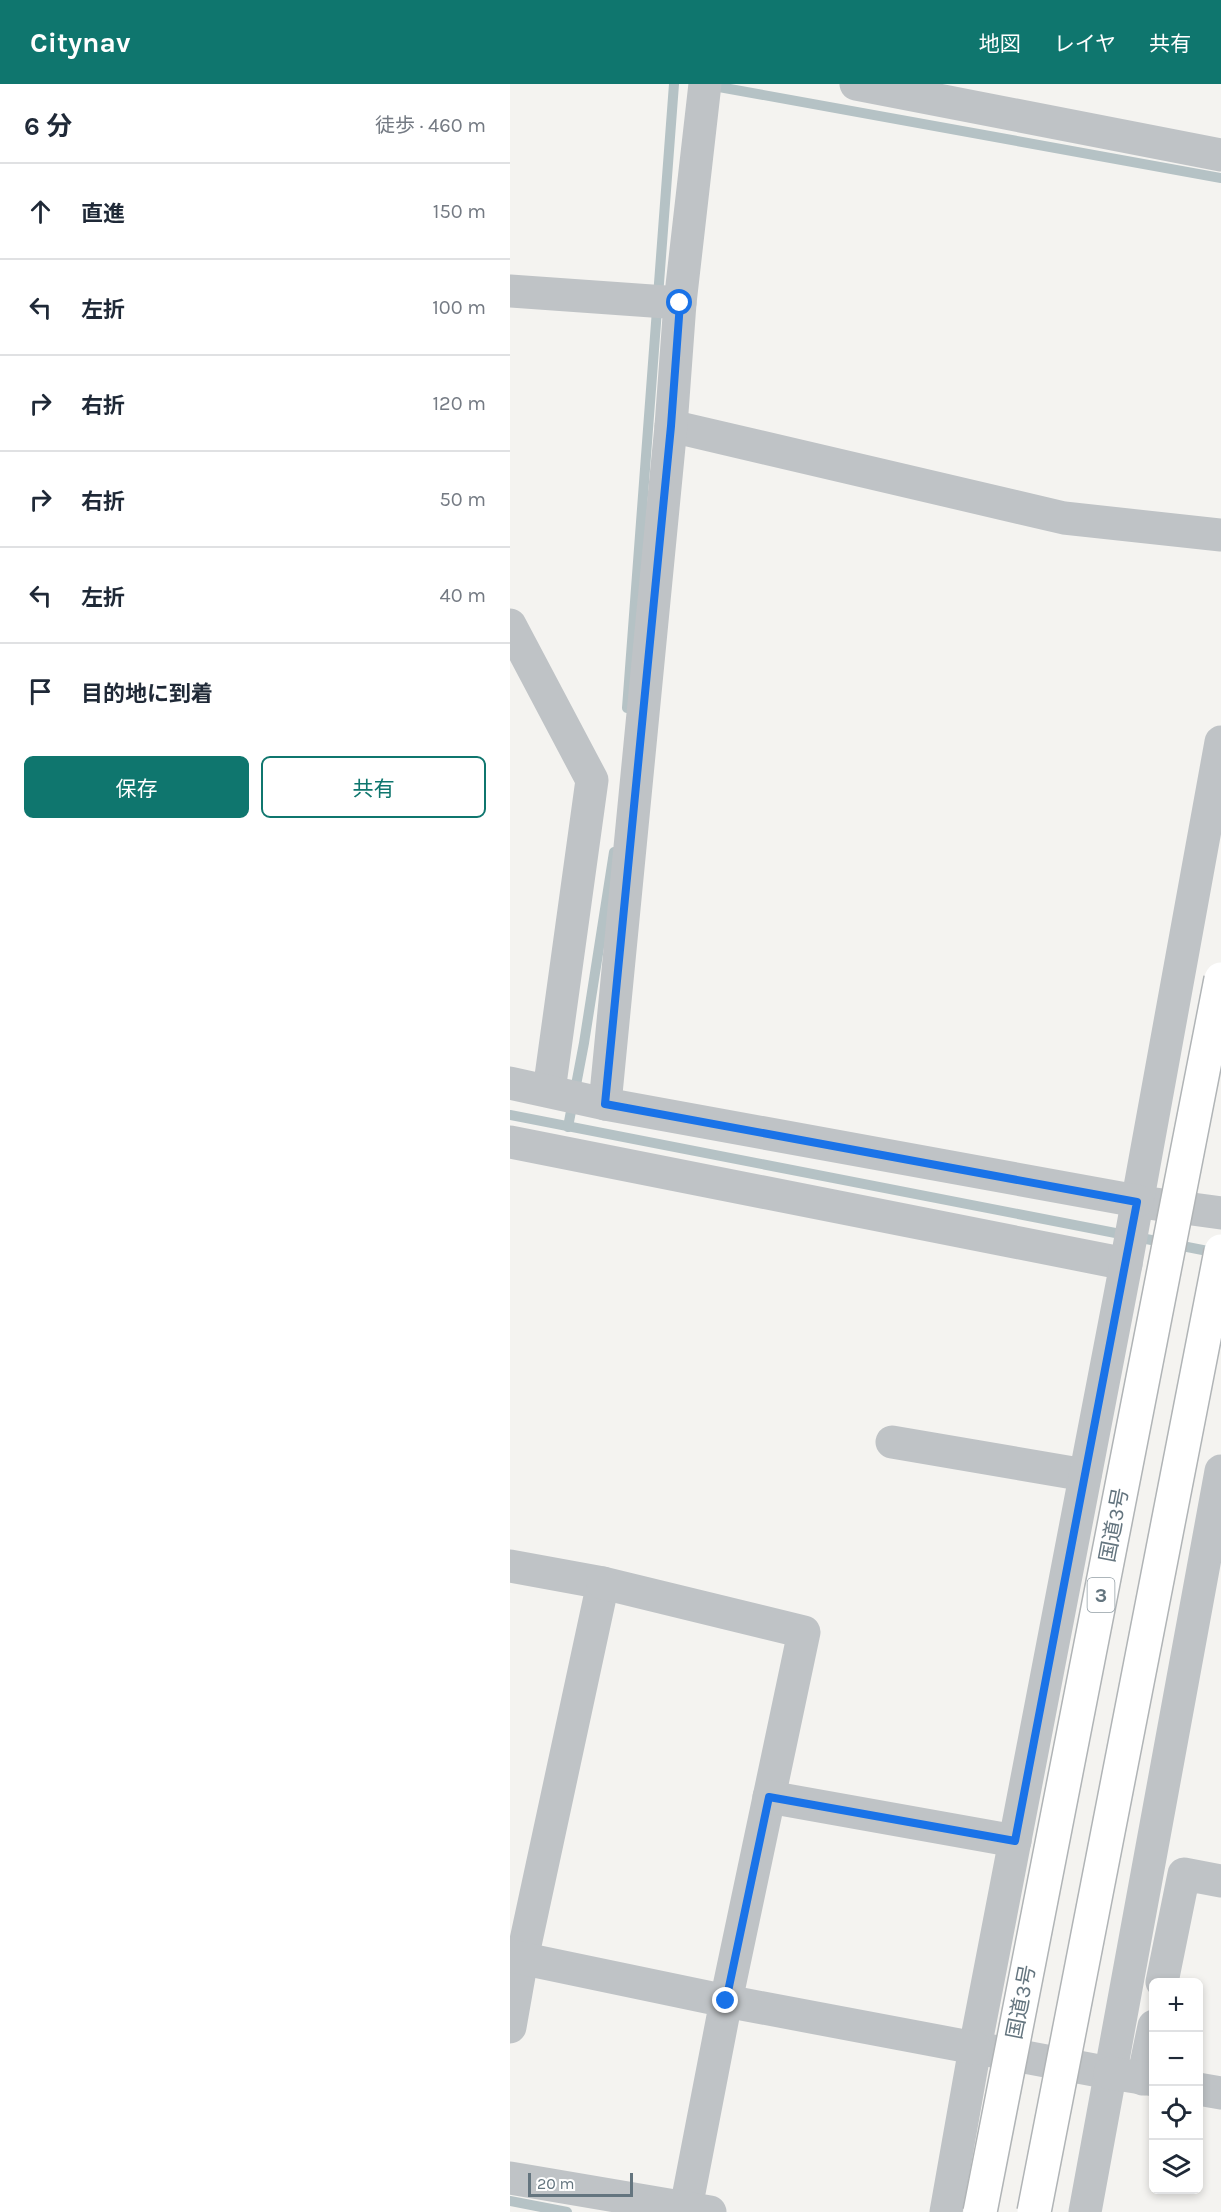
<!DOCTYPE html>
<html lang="ja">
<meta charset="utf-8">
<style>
:root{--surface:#fff;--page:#f2f2f3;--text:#1f2937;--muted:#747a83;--line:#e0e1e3;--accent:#0f766e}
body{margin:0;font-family:Karla,"Noto Sans JP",sans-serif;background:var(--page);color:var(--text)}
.controls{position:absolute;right:18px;bottom:18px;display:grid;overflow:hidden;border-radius:9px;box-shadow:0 3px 9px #0003}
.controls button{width:54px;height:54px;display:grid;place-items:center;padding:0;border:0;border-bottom:2px solid var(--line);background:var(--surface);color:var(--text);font:30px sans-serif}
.scale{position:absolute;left:18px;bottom:15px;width:105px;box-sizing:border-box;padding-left:6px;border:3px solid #64757f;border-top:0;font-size:16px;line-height:21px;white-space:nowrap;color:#64757f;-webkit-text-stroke:4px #fff;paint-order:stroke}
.stop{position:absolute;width:18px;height:18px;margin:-14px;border:4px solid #1a73e8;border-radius:50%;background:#fff}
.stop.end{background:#1a73e8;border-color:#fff;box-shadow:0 2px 6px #0008}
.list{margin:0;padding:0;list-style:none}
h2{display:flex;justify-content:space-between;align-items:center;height:78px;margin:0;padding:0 24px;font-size:26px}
h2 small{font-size:20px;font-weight:400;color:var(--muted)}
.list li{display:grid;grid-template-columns:39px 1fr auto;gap:18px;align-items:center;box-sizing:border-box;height:96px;padding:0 24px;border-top:2px solid var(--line)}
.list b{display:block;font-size:22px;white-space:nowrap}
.list em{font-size:20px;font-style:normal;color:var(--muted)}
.actions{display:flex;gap:12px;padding:18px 24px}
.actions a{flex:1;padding:14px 0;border:2px solid var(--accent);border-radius:9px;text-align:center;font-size:21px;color:var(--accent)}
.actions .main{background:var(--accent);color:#fff}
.icon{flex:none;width:33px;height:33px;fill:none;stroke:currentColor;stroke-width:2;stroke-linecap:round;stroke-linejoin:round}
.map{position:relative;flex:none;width:711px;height:2128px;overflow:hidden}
header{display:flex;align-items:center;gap:36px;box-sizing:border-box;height:84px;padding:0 30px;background:var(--accent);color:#fff}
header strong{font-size:28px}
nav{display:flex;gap:33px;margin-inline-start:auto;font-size:21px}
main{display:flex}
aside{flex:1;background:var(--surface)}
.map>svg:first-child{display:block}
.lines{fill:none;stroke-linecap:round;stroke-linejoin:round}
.stream{stroke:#b5c2c5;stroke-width:10}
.minor{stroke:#bfc3c6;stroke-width:33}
.tertiary{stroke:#bfc3c6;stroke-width:33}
.trunk-bridge-casing{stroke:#b0b4b6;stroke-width:36;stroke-linecap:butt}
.trunk-bridge{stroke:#fff;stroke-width:33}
.route{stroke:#1a73e8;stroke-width:8}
.labels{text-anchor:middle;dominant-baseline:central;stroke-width:6;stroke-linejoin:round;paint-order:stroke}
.shield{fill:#fff;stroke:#929ea5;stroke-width:1.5}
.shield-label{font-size:20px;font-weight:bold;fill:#64757f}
.street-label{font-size:21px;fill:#64757f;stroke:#fff}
</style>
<header>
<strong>Citynav</strong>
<nav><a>地図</a><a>レイヤ</a><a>共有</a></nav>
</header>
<main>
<aside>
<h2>6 分<small>徒歩 · 460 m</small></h2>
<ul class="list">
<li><svg class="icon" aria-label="ahead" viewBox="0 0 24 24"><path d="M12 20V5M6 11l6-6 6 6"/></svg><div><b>直進</b></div><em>150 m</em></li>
<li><svg class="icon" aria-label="left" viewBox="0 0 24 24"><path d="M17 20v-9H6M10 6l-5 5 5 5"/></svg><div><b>左折</b></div><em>100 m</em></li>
<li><svg class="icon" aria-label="right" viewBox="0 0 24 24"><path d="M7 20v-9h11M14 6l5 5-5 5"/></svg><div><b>右折</b></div><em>120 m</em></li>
<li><svg class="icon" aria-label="right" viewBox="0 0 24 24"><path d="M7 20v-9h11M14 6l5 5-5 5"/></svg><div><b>右折</b></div><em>50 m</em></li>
<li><svg class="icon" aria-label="left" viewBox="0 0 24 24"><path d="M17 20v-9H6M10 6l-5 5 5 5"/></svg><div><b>左折</b></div><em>40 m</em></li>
<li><svg class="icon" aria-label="arrive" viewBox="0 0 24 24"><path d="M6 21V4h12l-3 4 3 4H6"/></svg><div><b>目的地に到着</b></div></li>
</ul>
<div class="actions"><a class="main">保存</a><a>共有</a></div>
</aside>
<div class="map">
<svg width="711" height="2128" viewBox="0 0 711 2128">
<rect width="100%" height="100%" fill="#f4f3f0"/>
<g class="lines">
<g class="stream">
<path d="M 198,1 L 711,94"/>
<path d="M 117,624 L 164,0"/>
<path d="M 0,1031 L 708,1169"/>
<path d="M 58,1043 L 74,959 L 104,768"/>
<path d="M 0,2117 L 57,2128"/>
</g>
<g class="minor">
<path d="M 346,0 L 711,71"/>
<path d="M 0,207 L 170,219"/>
<path d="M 161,342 L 554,434 L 711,451"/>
<path d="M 0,541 L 82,696 L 39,1007"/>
<path d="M 95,1020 L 161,342 L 170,219 L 195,0"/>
<path d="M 0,1058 L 616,1180"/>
<path d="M 638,1119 L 711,1129"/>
<path d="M 382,1358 L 575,1391"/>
<path d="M 0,1482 L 93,1499 L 12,1875 L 0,1943"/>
<path d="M 93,1499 L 294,1548 L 216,1917 L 176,2124"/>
<path d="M 259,1713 L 505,1757"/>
<path d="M 652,1898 L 674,1790 L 711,1797"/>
<path d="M 472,1965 L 600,1989"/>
<path d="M 633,1995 L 644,1942"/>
<path d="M 0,2094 L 200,2128"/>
<path d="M 436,2128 L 465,1964 L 616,1180 L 711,658"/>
<path d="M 575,2128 L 711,1387"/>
</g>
<g class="tertiary">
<path d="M 0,999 L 95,1020 L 627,1117"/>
<path d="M 0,1872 L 216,1917 L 465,1964"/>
<path d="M 600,1989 L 644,1996"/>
<path d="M 688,2005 L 711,2009"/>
</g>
<g class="trunk-bridge-casing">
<g id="trunk-bridge">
<path d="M 470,2128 L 711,895"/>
<path d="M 524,2128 L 711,1167"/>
</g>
</g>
<use href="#trunk-bridge" class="trunk-bridge"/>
</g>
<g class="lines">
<path class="route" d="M 170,219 L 161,342 L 95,1020 L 627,1118 L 505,1757 L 259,1713 L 216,1917"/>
</g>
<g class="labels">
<rect class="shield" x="577.5" y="1494" width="27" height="34" rx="4.5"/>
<g class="shield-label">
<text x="591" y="1511">3</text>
</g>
<g class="street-label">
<text transform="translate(604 1441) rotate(-79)">国道3号</text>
<text transform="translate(511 1918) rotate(-79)">国道3号</text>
</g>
</g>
</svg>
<div class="controls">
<button>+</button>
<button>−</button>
<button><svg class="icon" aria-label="locate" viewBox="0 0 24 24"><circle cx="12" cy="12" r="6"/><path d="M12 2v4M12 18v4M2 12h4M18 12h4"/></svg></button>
<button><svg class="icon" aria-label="layers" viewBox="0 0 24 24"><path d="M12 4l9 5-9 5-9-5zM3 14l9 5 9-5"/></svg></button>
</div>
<div class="scale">20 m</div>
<div class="stop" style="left:170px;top:219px"></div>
<div class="stop end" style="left:216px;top:1917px"></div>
</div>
</main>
